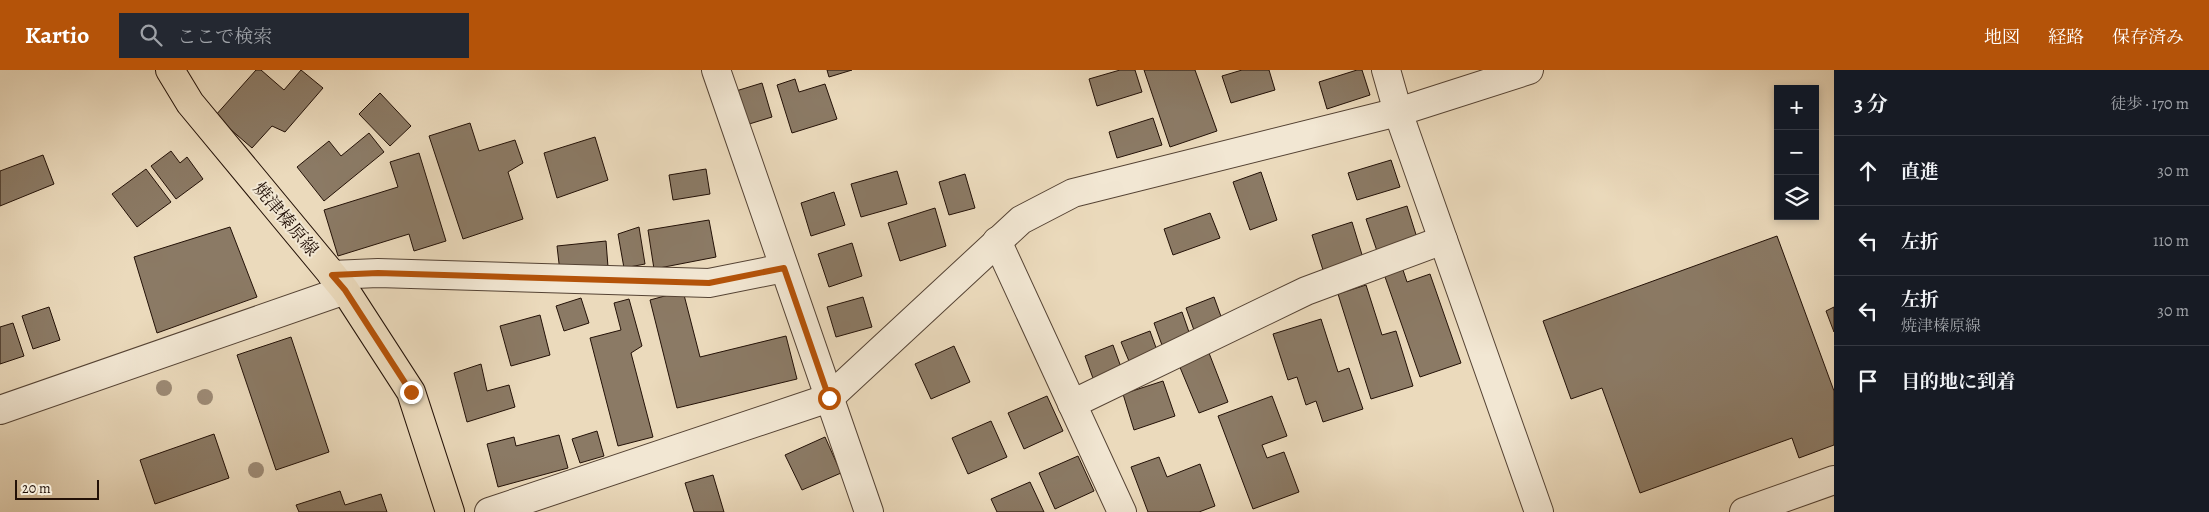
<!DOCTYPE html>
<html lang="ja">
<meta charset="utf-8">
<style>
:root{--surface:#171b24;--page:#242831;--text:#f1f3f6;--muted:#9ea1a6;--line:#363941;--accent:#b45309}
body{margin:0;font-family:Alegreya,"Noto Serif JP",serif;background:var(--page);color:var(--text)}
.controls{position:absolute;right:15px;top:15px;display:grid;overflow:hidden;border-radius:0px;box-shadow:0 2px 8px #0003}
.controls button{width:45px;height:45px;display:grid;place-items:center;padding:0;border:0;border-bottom:1px solid var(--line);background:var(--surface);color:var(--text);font:25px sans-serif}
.scale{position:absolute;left:15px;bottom:12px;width:84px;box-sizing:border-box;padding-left:5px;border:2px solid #231107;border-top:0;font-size:14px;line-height:18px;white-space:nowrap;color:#231107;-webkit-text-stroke:4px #f2e7d3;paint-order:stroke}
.stop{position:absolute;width:15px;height:15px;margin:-11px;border:4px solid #b45309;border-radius:50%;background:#fff}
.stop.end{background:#b45309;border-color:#fff;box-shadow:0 1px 5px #0008}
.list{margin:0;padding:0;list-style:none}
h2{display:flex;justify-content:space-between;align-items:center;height:65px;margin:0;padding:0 20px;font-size:21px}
h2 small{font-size:16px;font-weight:400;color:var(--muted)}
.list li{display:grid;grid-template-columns:32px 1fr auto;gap:15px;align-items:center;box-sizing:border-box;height:70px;padding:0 20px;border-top:1px solid var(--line)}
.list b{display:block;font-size:19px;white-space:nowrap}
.list p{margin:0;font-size:16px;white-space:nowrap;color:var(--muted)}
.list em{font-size:16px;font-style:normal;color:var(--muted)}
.icon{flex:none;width:28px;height:28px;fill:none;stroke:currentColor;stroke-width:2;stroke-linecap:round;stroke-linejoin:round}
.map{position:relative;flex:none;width:1834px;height:442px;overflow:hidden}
header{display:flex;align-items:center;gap:30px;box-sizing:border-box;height:70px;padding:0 25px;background:var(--accent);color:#fff}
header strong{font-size:24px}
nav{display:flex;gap:28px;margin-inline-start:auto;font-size:18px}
.search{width:350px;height:45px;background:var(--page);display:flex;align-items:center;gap:12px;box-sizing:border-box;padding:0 18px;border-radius:0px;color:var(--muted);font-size:19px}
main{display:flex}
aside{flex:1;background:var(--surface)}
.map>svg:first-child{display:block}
.building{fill:#8b7a65;stroke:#231107}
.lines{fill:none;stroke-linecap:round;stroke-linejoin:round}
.street-casing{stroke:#554334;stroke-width:30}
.primary-casing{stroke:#231107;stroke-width:30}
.street{stroke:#f2e7d3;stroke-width:28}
.primary{stroke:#ebdabc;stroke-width:28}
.tree{fill:#9d8b76}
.route{stroke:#b45309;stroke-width:6}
.labels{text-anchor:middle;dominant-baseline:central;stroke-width:4;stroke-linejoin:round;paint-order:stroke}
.street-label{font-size:18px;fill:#231107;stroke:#f2e7d3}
</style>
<header>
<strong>Kartio</strong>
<div class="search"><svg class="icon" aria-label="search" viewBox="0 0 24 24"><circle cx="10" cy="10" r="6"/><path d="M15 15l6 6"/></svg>ここで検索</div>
<nav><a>地図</a><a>経路</a><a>保存済み</a></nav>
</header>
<main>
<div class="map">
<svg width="1834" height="442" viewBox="0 0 1834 442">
<rect width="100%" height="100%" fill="#ebdabc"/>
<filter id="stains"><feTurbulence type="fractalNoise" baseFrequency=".004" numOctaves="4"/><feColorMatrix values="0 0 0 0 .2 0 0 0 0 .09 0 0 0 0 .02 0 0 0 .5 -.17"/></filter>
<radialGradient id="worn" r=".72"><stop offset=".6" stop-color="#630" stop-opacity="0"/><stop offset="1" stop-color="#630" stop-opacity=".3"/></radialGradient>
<g class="building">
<path d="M 256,0 L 261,0 L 284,20 L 301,0 L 323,18 L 285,62 L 272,56 L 252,78 L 215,46 Z"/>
<path d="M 827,0 L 852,0 L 829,7 Z"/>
<path d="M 1120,0 L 1135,0 L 1142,22 L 1097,36 L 1089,9 Z"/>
<path d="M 1144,0 L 1195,0 L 1217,61 L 1170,77 Z"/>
<path d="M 1242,0 L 1269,0 L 1275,20 L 1231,33 L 1222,6 Z"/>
<path d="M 1357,0 L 1362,0 L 1370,25 L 1327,39 L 1319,12 Z"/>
<path d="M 795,9 L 799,22 L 825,14 L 837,49 L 792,63 L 777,15 Z"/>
<path d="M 762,13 L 772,47 L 746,55 L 736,21 Z"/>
<path d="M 380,23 L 411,56 L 390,76 L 359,44 Z"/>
<path d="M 1153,48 L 1162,75 L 1117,88 L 1109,62 Z"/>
<path d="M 470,53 L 479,81 L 515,70 L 523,93 L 508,102 L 523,149 L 463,169 L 429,66 Z"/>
<path d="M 369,63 L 384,82 L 324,131 L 297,97 L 329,71 L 341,86 Z"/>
<path d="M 595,67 L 608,110 L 557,128 L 544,83 Z"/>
<path d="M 171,81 L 180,93 L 187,87 L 203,109 L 176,129 L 151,96 Z"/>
<path d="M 419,83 L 446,171 L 414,181 L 409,164 L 338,186 L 324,140 L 398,117 L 390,92 Z"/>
<path d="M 43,85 L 54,114 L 0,136 L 0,101 Z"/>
<path d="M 1391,90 L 1400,117 L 1357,130 L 1348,103 Z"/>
<path d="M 146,99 L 171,132 L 137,157 L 112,124 Z"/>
<path d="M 706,99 L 710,124 L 673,130 L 669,105 Z"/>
<path d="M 897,101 L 907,134 L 861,147 L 851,114 Z"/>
<path d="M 1261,102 L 1277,150 L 1250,160 L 1233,112 Z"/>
<path d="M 965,104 L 975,138 L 949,145 L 939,112 Z"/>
<path d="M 834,122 L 845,155 L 811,166 L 801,133 Z"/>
<path d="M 1407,136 L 1418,171 L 1378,184 L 1366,149 Z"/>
<path d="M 935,138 L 946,176 L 900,191 L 888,153 Z"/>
<path d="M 1210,143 L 1220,168 L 1173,185 L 1164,159 Z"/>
<path d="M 709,150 L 716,187 L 654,199 L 648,160 Z"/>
<path d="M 1352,152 L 1363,188 L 1323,200 L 1312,165 Z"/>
<path d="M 230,157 L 257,227 L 157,263 L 134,187 Z"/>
<path d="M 639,157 L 645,194 L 624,198 L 618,164 Z"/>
<path d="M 1777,166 L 1834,321 L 1834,375 L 1799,388 L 1792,368 L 1640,423 L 1602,318 L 1571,329 L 1543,251 Z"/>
<path d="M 606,171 L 608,197 L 560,202 L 557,176 Z"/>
<path d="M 852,173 L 862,206 L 829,217 L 818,184 Z"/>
<path d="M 1402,197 L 1407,212 L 1430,204 L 1461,293 L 1420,307 L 1384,204 Z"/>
<path d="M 1366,215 L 1382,265 L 1396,261 L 1413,316 L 1371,329 L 1338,224 Z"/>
<path d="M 683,221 L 700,287 L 786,266 L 797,309 L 677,338 L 650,230 Z"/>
<path d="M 863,227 L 872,257 L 836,267 L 827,237 Z"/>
<path d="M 1214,227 L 1223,252 L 1195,263 L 1186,238 Z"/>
<path d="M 581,228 L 589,253 L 564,261 L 556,236 Z"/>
<path d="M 629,229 L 642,276 L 631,283 L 653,367 L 618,376 L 590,268 L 621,260 L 614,233 Z"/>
<path d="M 49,237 L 60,270 L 33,279 L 22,246 Z"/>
<path d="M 1834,237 L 1834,262 L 1826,241 Z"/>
<path d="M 1182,242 L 1191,268 L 1163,278 L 1154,253 Z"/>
<path d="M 540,245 L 550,285 L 511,296 L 500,256 Z"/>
<path d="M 1321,249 L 1338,302 L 1349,298 L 1363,339 L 1323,352 L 1316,331 L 1306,335 L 1297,307 L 1288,310 L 1273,264 Z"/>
<path d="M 13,253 L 24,286 L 0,294 L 0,257 Z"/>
<path d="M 1150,261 L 1159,286 L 1131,296 L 1121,272 Z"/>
<path d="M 291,267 L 329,382 L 276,400 L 237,285 Z"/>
<path d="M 1113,275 L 1122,300 L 1094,311 L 1085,286 Z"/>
<path d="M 954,276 L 970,312 L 931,329 L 915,294 Z"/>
<path d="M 1209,283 L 1228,332 L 1199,343 L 1179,295 Z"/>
<path d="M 481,294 L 487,321 L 509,315 L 515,337 L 467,352 L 454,303 Z"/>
<path d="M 1163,311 L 1175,346 L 1134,360 L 1123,324 Z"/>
<path d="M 1047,326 L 1063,361 L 1024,379 L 1008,343 Z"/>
<path d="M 1272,326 L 1287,366 L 1262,375 L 1267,388 L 1284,382 L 1299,422 L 1253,439 L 1218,346 Z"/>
<path d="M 991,351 L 1007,387 L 968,404 L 952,368 Z"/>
<path d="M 597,361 L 604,386 L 580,393 L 572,369 Z"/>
<path d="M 214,364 L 229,408 L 155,434 L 140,390 Z"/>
<path d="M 559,365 L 568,398 L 498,417 L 487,374 L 514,367 L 516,376 Z"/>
<path d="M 825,367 L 841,403 L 802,420 L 785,385 Z"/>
<path d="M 1078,386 L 1094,421 L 1055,439 L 1039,403 Z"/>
<path d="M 1159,387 L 1167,407 L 1200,394 L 1215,436 L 1199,442 L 1148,442 L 1131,397 Z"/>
<path d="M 713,405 L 724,442 L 694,442 L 685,413 Z"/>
<path d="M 1030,412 L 1044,442 L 997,442 L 991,429 Z"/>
<path d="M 340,421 L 345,435 L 381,424 L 387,442 L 299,442 L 296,435 Z"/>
</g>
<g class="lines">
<g class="street-casing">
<g id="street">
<path d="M 716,0 L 869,442"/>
<path d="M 1386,0 L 1398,42 L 1539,442"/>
<path d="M 997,171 L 1122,442"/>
<path d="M 332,205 L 378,203 L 709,213 L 784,198"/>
<path d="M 1072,334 L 1306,221 L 1443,170"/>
<path d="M 0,340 L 345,220"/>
<path d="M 489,442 L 829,328 L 1021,150 L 1073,123 L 1398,42 L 1529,0"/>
<path d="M 1744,442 L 1834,410"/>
</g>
</g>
<g class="primary-casing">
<path id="primary" d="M 170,0 L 190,33 L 345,220 L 411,322 L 450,442"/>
</g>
<use href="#street" class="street"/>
<use href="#primary" class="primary"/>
</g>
<g class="tree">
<circle cx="164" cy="318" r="8"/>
<circle cx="205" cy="327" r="8"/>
<circle cx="256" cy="400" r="8"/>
</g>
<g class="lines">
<path class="route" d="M 411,322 L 345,220 L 332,205 L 378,203 L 709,213 L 784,198 L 829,328"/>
</g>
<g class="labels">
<g class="street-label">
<text transform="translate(286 149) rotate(50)">焼津榛原線</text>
</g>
</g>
<rect width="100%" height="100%" filter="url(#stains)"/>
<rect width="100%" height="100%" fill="url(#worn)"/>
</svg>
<div class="controls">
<button>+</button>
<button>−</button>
<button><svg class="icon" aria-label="layers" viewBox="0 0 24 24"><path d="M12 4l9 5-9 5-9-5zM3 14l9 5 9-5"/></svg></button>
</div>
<div class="scale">20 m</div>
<div class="stop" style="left:829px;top:328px"></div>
<div class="stop end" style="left:411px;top:322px"></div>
</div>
<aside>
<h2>3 分<small>徒歩 · 170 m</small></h2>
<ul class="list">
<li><svg class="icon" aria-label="ahead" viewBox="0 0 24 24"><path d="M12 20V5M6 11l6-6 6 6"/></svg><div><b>直進</b></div><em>30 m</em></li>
<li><svg class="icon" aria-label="left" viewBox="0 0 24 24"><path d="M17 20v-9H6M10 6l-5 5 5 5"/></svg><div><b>左折</b></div><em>110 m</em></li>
<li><svg class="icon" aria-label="left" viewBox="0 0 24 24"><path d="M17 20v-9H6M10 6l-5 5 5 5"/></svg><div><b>左折</b><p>焼津榛原線</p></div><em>30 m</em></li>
<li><svg class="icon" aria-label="arrive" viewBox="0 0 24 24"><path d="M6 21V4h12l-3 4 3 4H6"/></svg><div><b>目的地に到着</b></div></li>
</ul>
</aside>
</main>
